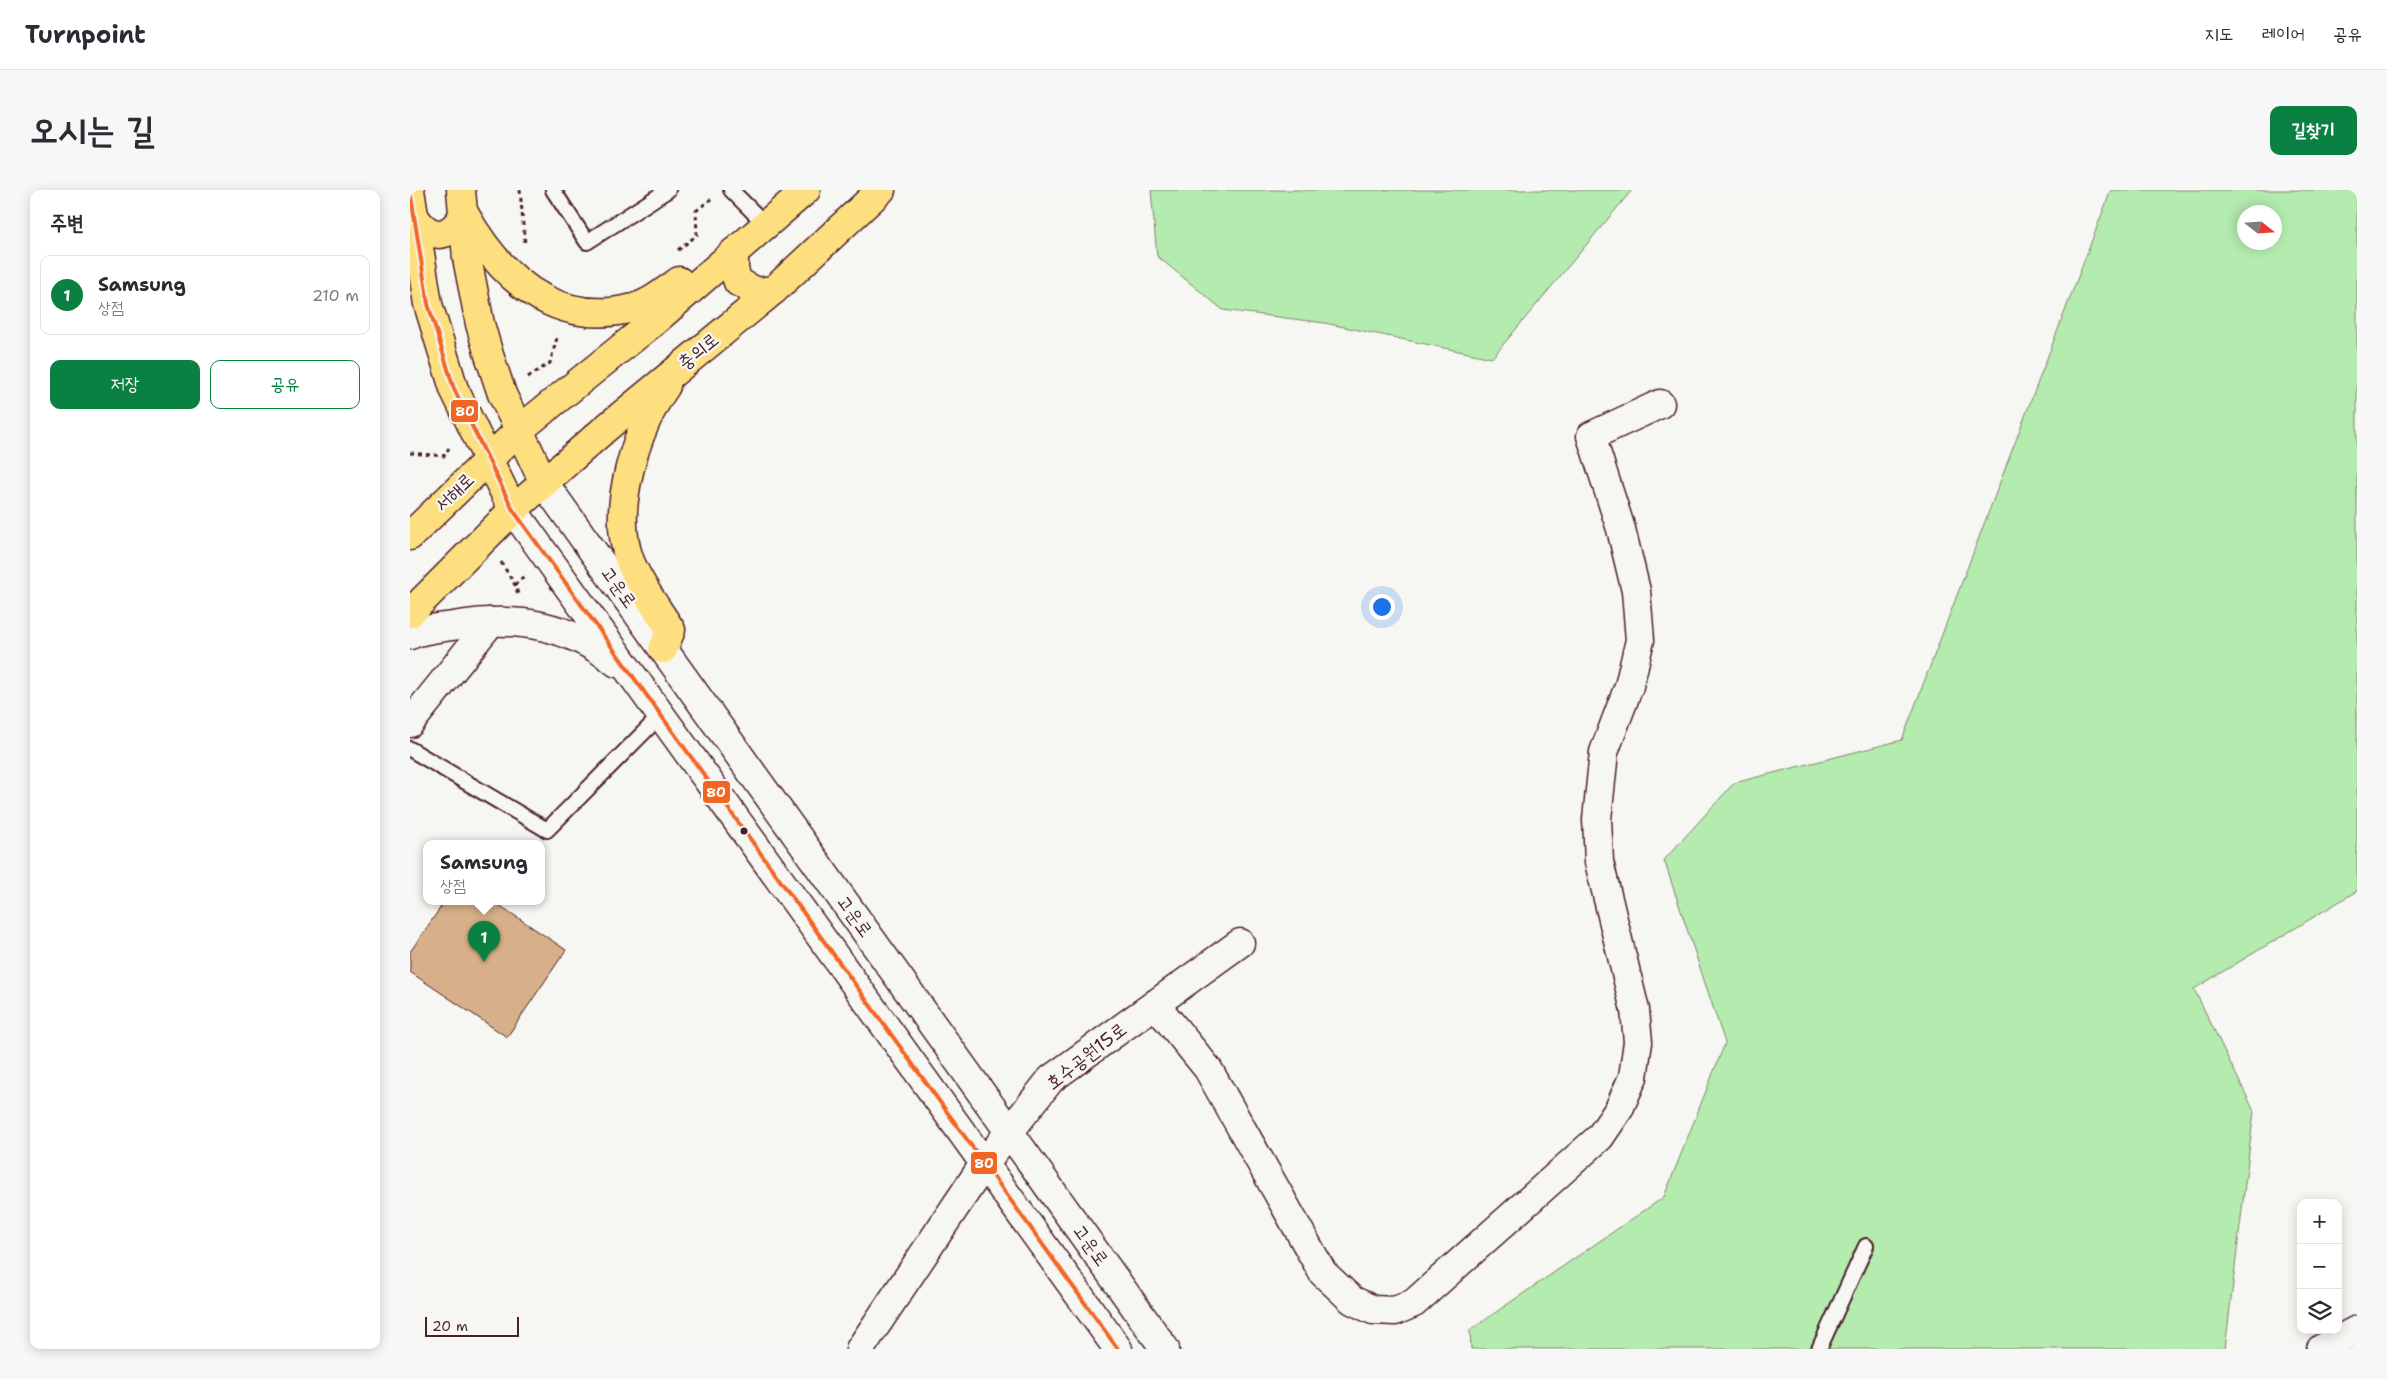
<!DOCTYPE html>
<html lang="ko">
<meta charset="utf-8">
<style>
:root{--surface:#fff;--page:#f7f7f7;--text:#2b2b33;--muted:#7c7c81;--line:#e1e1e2;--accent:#0b8043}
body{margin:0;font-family:"Shantell Sans","Poor Story",sans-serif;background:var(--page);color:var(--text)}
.controls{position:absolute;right:15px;bottom:15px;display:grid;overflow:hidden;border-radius:10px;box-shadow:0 2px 12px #0003}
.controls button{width:45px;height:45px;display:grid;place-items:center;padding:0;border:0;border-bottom:1px solid var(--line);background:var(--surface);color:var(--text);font:25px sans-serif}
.compass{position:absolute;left:1827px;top:15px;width:45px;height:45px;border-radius:50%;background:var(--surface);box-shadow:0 2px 12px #0003;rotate:107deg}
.scale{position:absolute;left:15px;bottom:12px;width:94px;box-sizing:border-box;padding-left:5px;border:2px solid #4a1f2b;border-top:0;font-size:14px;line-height:18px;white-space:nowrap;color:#4a1f2b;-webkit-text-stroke:4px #f6f6f2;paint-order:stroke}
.you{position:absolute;left:971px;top:416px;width:18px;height:18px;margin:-12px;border:4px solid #fff;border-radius:50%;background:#1a73e8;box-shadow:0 0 0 8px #1a73e833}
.badge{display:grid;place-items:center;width:32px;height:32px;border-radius:50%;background:var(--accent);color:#fff;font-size:16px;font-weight:700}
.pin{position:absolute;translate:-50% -41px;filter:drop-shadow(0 1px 2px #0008)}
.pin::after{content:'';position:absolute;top:26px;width:18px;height:15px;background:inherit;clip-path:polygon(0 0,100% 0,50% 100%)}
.popup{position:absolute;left:13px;top:650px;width:122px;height:65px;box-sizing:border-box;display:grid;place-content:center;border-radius:10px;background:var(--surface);filter:drop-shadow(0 1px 4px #0005);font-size:16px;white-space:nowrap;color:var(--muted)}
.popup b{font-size:19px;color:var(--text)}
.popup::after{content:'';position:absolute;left:50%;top:100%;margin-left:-10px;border:10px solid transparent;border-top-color:var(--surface)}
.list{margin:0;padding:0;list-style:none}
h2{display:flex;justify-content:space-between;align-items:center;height:65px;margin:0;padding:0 20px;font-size:21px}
h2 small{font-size:16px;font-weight:400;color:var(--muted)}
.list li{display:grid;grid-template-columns:32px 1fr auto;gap:15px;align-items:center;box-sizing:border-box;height:80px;margin:0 10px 10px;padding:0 10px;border:1px solid var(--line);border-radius:10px}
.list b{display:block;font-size:19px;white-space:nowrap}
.list p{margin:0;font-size:16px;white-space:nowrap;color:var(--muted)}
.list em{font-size:16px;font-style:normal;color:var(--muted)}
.actions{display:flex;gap:10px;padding:15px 20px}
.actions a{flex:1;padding:11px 0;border:1px solid var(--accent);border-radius:10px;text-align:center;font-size:18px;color:var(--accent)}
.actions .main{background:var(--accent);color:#fff}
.icon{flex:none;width:28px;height:28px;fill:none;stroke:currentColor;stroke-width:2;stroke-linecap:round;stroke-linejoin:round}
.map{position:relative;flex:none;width:1947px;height:1159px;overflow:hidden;border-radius:10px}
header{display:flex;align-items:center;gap:30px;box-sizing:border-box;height:70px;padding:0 25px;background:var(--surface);border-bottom:1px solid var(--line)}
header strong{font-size:24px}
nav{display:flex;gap:28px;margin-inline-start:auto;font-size:18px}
.intro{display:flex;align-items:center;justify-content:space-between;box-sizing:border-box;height:120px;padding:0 30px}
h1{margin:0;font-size:35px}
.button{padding:12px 22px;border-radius:10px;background:var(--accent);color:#fff;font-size:18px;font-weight:700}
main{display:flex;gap:30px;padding:0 30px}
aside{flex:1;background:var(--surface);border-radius:10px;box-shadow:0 2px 12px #0003}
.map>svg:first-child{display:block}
.green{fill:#b4ebae;stroke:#7f856c;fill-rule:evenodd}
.building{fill:#d7af88;stroke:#4a1f2b}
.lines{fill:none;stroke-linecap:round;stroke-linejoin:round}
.service-casing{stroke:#4a1f2b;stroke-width:18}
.minor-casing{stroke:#4a1f2b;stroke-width:31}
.secondary-casing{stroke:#4a1f2b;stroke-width:31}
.primary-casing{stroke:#4a1f2b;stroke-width:31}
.path{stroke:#4a1f2b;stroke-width:3;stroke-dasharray:4 4;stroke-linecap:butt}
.service{stroke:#f6f6f2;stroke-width:14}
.minor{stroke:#f6f6f2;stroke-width:28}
.secondary{stroke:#f6f6f2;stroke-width:28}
.primary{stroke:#fedf80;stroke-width:28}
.bus-1-casing{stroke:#f6f6f2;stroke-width:8}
.bus-1{stroke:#f26522;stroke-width:4}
.bus-dot{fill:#4a1f2b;stroke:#f6f6f2;stroke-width:2}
.labels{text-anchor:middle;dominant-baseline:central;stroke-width:4.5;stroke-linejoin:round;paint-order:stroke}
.street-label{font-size:19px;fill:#4a1f2b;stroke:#f6f6f2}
.line-badge{stroke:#f6f6f2;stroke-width:2}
.badge-label{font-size:14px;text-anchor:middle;font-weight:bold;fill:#fff}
</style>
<header>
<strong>Turnpoint</strong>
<nav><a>지도</a><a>레이어</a><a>공유</a></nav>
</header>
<div class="intro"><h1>오시는 길</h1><a class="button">길찾기</a></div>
<main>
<aside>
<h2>주변<small></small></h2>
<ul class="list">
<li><span class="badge">1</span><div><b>Samsung</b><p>상점</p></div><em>210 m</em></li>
</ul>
<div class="actions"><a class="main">저장</a><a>공유</a></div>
</aside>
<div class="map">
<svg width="1947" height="1159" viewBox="0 0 1947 1159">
<rect width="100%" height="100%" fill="#f6f6f2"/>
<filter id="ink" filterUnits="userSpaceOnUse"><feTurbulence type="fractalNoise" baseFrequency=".02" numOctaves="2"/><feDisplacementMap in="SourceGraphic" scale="10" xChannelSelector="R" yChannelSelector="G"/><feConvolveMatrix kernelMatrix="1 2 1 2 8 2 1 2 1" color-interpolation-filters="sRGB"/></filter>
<g filter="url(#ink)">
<g class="green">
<path d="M 741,0 L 1222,0 L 1082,168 L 915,133 L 813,120 L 747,66 Z"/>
<path d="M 1701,0 L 1947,0 L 1947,701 L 1784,799 L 1844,921 L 1815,1159 L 1061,1159 L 1060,1140 L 1254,1007 L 1315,853 L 1254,670 L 1324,593 L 1492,550 ZM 1834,22 L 1864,22 L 1864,52 L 1834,52 Z"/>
</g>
<path class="building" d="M 35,711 L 83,711 L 156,760 L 97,847 L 0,782 L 0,762 Z"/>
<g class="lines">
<g class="service-casing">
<g id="service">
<path d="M 143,0 L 177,52 L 258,0"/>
<path d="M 321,0 L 355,34"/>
<path d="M 0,559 L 137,640 L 251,525"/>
<path d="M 1409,1159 L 1456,1056"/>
</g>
</g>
<g class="minor-casing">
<g id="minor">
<path d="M 0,533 L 81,432"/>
<path d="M 745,814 L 798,879 L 913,1083 L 942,1110 L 963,1120 L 985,1121 L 1004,1113 L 1190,947 L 1209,919 L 1223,887 L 1228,852 L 1225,820 L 1189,672 L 1187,629 L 1194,562 L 1219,496 L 1230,450 L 1226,401 L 1211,339 L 1181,246 L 1250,214"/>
<path d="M 450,1159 L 574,974 L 641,889 L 830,753"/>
<path d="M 1911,1159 L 1947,1140"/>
</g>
</g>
<g class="secondary-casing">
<g id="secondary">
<path d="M 134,293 L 755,1159"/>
<path d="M 103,320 L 708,1159"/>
<path d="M 0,445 C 15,438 32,438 49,435 C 108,426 160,435 207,473"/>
</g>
</g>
<g class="primary-casing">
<g id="primary">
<path d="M 0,0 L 18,114 L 44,199 L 103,320"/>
<path d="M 51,0 L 57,68 L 70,134 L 79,165 L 92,204 L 134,293"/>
<path d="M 2,22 C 16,50 40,52 54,23"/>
<path d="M 54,23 C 90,87 144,138 223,118 C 240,114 255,101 269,91"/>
<path d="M 324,62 L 324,80 L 328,92 L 347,102 L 364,100"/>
<path d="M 0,346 L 109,240 L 246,130 L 396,0"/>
<path d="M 0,423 L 103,320 L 196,238 L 364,100 L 471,0"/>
<path d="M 253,459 L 261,440 C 247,418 230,396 220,371 C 200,320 226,239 256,196"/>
</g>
</g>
<g class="path">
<path d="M 110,0 L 115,54"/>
<path d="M 268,60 L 287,45 L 286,21 L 301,9"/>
<path d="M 118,187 L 140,173 L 148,144"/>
<path d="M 0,263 L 34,266 L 39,258"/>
<path d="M 91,372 L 105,395 L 108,404"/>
<path d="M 105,395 L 114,386"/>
</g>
<use href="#service" class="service"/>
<use href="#minor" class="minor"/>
<use href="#secondary" class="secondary"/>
<use href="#primary" class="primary"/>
<g class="bus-1-casing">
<path id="bus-1" d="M 0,0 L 18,114 L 44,199 L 103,320 L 708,1159"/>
</g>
<use href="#bus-1" class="bus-1"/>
</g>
</g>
<circle class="bus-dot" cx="334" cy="641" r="4.5"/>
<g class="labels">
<g class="street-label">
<text transform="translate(288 161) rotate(-39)">충의로</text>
<text transform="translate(44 302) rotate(-44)">서해로</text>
<text transform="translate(209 397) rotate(54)">고운로</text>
<text transform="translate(445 726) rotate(54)">고운로</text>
<text transform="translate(676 866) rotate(-38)">호수공원15로</text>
<text transform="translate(681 1055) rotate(54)">고운로</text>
</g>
</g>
<g class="line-badge">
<rect x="40" y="209" width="29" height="24" rx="5" fill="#f26522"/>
<rect x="292" y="590" width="29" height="24" rx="5" fill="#f26522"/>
<rect x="560" y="961" width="28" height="24" rx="5" fill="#f26522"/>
</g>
<g class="badge-label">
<text x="55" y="226">80</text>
<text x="306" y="607">80</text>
<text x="574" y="978">80</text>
</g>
</svg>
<div class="controls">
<button>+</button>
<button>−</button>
<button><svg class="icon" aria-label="layers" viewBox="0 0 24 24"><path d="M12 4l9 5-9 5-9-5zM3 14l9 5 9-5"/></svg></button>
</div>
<svg class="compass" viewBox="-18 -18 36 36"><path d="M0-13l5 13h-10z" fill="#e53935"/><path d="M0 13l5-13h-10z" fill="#7c7c81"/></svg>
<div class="scale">20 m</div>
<div class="you"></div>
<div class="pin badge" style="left:74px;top:772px">1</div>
<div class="popup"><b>Samsung</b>상점</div>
</div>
</main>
